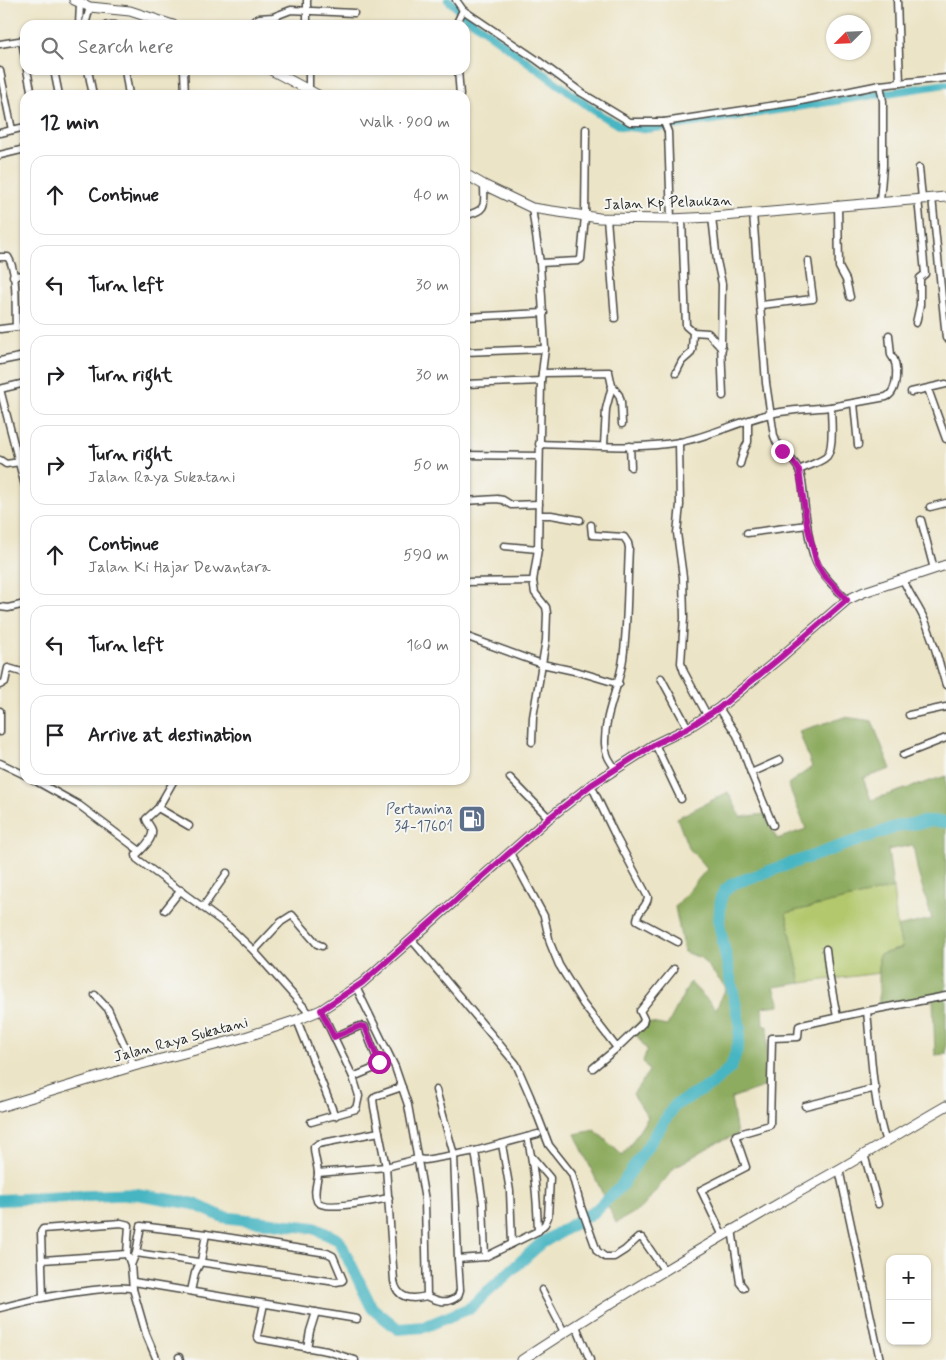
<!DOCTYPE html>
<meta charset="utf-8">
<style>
:root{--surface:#fff;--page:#f2f2f2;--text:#202124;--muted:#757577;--line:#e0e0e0}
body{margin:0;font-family:Mynerve,sans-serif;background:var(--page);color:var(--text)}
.controls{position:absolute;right:15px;bottom:15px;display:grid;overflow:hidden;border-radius:10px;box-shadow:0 1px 4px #0004}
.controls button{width:45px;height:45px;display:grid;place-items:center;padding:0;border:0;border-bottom:1px solid var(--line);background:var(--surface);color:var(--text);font:25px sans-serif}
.compass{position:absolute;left:826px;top:15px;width:45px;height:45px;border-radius:50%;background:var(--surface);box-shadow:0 1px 4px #0004;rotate:246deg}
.stop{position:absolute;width:15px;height:15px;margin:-11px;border:4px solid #b5179e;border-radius:50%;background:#fff}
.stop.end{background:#b5179e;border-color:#fff;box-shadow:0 1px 5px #0008}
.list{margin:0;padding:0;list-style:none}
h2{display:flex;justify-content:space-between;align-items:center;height:65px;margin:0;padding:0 20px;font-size:21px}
h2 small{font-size:16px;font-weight:400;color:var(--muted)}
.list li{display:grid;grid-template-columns:32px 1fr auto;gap:15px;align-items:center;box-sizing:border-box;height:80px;margin:0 10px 10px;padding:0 10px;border:1px solid var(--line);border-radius:15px}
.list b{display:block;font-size:19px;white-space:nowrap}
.list p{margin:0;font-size:16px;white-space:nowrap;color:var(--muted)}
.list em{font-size:16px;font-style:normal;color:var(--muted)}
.icon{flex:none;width:28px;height:28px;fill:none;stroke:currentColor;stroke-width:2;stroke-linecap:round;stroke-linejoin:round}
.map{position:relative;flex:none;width:946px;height:1360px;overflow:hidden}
.search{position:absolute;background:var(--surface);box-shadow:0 1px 4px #0004;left:20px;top:20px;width:450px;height:55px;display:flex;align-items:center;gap:12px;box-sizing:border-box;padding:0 18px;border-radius:15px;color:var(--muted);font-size:19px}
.panel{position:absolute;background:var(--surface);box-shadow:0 1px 4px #0004;left:20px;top:90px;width:450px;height:695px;border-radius:15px}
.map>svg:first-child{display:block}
.green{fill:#b3c86d;stroke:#6f7a4c}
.forest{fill:#8eac60;stroke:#5c6c46}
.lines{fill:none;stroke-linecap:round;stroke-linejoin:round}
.canal{stroke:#47b5c2;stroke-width:8}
.river{stroke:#47b5c2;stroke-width:12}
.street-casing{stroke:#484742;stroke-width:9}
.secondary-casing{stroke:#484742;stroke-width:11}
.street{stroke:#fff;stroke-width:6}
.secondary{stroke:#fff;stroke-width:9}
.route{stroke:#b5179e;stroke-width:6}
.labels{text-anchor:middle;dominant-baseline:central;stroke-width:4;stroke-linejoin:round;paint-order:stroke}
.street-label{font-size:15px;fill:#2b2b2b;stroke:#f6f6f2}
.service-label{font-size:15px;fill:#4e5e75;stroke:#f6f6f2;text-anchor:end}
</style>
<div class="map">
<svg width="946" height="1360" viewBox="0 0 946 1360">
<rect width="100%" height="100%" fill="#f6f6f2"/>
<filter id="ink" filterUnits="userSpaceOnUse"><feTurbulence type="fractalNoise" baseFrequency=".02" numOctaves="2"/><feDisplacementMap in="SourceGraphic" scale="10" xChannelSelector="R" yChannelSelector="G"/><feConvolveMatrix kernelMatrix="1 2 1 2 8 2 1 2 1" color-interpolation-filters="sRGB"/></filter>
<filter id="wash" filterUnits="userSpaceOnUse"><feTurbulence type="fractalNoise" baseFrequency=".0096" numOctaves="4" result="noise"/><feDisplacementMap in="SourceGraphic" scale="20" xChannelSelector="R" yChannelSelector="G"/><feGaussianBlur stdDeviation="1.12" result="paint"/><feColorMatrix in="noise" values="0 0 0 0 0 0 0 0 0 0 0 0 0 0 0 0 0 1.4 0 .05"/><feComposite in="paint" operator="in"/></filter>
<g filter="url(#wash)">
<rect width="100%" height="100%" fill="#ece4c6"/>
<path class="green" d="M 893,888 L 897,926 L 902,948 L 879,955 L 879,973 L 801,983 L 786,913 Z"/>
<path class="forest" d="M 845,717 L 872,721 L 891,769 L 863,778 L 871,800 L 946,776 L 946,1054 L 935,1055 L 933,999 L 879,1007 L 879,955 L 902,948 L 897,927 L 932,919 L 918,873 L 913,845 L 888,850 L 893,888 L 786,913 L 801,983 L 774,987 L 780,1005 L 762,1007 L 763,1025 L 768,1027 L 766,1086 L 731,1098 L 737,1135 L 716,1143 L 675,1167 L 642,1208 L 616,1223 L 575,1134 L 595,1130 L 623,1156 L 648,1117 L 633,1094 L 649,1071 L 643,1061 L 647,1050 L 632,1029 L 640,1021 L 667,1026 L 690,982 L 716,1009 L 726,988 L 701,958 L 684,952 L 675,907 L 707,869 L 688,847 L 677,818 L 728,792 L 741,817 L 765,814 L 777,839 L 806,829 L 788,784 L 812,767 L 799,731 Z"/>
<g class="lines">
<path class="canal" d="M 448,0 L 472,21 L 599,114 L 620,126 L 645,129 L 680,125 L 946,84"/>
<path class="river" d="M 0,1200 L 137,1194 L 194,1204 L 223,1217 L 314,1228 L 339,1240 L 372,1308 L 398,1329 L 424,1327 L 470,1308 L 540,1244 L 595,1211 L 621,1186 L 675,1105 L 711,1085 L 731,1067 L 738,1046 L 740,1027 L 719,923 L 721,897 L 725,890 L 732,884 L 899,826 L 930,821 L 946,822"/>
</g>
</g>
<g filter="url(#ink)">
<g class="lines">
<g class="street-casing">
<g id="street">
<path d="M 307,0 L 307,25"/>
<path d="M 456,0 L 463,10 L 537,60 L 582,93 L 630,122 L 664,122 L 796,102 L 880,85 L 946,78"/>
<path d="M 897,0 L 900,83"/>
<path d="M 79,25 L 80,4"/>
<path d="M 85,25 L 90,7"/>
<path d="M 107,25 L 115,25"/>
<path d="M 252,25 L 254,21 L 259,18 L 273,17 L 291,10 L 354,13"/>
<path d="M 456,25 L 463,10"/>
<path d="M 22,41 L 25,58"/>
<path d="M 0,44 L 25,40"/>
<path d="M 27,70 L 32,95"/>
<path d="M 54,70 L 59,95"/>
<path d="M 88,70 L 93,95"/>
<path d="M 125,70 L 129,95"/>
<path d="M 184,70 L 185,95"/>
<path d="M 458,70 L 460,95"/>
<path d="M 0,71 L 12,130"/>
<path d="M 309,90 L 309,70"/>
<path d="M 664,122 L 668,132 L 671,219"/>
<path d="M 0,133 L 25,127"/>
<path d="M 0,155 L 25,149"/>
<path d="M 919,168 L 922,198"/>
<path d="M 932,197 L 946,338"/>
<path d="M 880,201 L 883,166 L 883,101 L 880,85"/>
<path d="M 838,205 L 839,267 L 846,280 L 850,297"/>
<path d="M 753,213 L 766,383 L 774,436 C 779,453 793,456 799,470 C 804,481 803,496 805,508 C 807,526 810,553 819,568 C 826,580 838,590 847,600"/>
<path d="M 467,215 C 488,210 484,204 484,185"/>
<path d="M 712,217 L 717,261 L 722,284 L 721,344 L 723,396"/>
<path d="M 607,218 L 615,318"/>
<path d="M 682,218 L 686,326 L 693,332 L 708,333 L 722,349"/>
<path d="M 0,257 L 8,257 C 18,272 15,309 16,327"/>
<path d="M 540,263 L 578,261 L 581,259 L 585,216 L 586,129"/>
<path d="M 13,276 L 25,275"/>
<path d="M 761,305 L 813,299 L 808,261"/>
<path d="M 465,317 L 544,313"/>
<path d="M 916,323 L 920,305 L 920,278 L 925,274 L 918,198"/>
<path d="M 0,329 L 25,326"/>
<path d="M 465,352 L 545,349"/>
<path d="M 0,361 L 25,356"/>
<path d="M 542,373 L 609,372 L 612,386 L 619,395 L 621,402 L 622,424"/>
<path d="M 676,373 L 682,361 L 690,354 L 692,350 L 693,332"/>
<path d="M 465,384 L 541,381"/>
<path d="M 0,389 L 25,486"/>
<path d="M 0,389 L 25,383"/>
<path d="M 928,389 L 946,439"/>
<path d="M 911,392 L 946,384"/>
<path d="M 854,403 L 858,445"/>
<path d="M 679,442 L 680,505 L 677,533 L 683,577 L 684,618 L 681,663 L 684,672 L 707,715"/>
<path d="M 539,444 C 585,445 634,450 680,442 C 711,436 740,421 770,414 C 790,409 811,409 831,407"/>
<path d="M 604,445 L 606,409 L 612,386"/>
<path d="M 630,446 L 631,467"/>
<path d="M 465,455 L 539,456"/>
<path d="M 0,460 L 6,464 L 20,462"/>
<path d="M 740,464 L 744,450 L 748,442 L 748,421"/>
<path d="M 799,470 C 807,466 818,463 825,458 C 835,452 831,419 831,407 L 886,397 C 898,392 899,364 891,355 L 889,335"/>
<path d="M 465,501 L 497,499 L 503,500 L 511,505 L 539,504"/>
<path d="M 930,507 L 946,503"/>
<path d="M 539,515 L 551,515 L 580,520"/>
<path d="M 921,520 L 934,569"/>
<path d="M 591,525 L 592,535 L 624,537 L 628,543 L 629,548 C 627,585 628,623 623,659 C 619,689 604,713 605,744 C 605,754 610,761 615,768"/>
<path d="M 747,533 L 807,525"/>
<path d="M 504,546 L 538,549"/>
<path d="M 903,579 C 909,595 919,606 925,621 C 934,641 939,664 946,685"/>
<path d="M 465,582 L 533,581"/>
<path d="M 0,607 L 8,608 L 25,604"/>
<path d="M 465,636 L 542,664 L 579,672 L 619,684"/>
<path d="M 661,678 L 688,728"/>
<path d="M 0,685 L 5,682 L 8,668 L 25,673"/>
<path d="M 719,708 L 737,735 L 751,773 L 773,825"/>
<path d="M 0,711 L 0,732"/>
<path d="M 909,715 L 946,707"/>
<path d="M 532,742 L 533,717 L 546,640 L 547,613 L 546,607 L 535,593 L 533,581 L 538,549 L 541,381 L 545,349 L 540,263 L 532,208"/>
<path d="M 655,744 L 681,799"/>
<path d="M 903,755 L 946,738"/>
<path d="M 0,763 L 25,775"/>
<path d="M 751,773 L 780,760"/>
<path d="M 510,778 L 549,818"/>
<path d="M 34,780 L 79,805 L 140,851"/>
<path d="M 174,780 L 158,808 L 146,819 C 147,823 151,826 152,830 C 154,839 141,850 136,855 L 137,859 L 228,926 L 254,951 L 310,1014"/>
<path d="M 591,785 L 616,837 L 648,897 C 648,906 637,911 637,920 L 678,942"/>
<path d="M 158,808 L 189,826"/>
<path d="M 510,853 L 544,916 L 550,943 L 559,965 L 583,1004 L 617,1048"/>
<path d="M 203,907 L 227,873"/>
<path d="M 165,910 L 181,890"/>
<path d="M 412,940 L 516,1064 L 530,1096 L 549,1145 L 572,1174 L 581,1207 L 597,1251 L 605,1257 L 614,1257 L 625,1250 L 638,1238 L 642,1238 L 664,1270"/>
<path d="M 826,949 L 829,974 L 837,1017"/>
<path d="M 254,951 L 281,922 L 292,915 L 317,944 L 322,946"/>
<path d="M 356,987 L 395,1067 L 408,1105 L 425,1200 L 427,1296 C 437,1301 447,1305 458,1296 L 460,1290 L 458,1259"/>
<path d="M 95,995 L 108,1009 L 134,1066"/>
<path d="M 297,1020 L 335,1116"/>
<path d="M 334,1037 L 360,1026 L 365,1027 L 366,1031 L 379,1064 L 377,1067 L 353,1077"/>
<path d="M 593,1068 L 617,1048 L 643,1023 L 644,1019 L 640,1011 L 674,969"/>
<path d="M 402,1087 L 376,1096 L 373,1099 L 374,1107 L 386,1167 L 394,1281 C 397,1299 411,1300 427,1296"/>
<path d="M 436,1090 L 454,1155 L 458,1259 L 485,1257 L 538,1231 L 545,1224 L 548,1217 L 550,1178 L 533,1158"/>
<path d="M 805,1106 L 876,1088"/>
<path d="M 311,1122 L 356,1109 L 359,1096 L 353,1077 L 321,1010"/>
<path d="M 379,1132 L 318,1144 L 314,1147 C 314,1156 318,1166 318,1174 C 317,1184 313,1192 317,1201 C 323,1212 377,1200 389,1198"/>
<path d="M 527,1137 C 535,1168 537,1199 538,1231"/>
<path d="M 886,1142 C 873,1105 871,1051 867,1011 L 946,996"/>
<path d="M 502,1144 L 510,1191 L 512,1243"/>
<path d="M 475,1151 L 483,1203 L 485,1257"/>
<path d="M 864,1154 L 878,1204"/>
<path d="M 839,1169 L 880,1360"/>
<path d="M 318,1173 L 386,1167 L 417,1159 L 425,1160 L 454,1155 L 475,1151 L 538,1134"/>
<path d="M 732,1229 L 740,1283 L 744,1288"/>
<path d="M 722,1234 L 701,1190 L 746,1167 L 736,1138 L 736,1135 L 770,1125 L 772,1038 L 798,1037 L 799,1026 L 802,1025 L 867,1011"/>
<path d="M 43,1260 L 127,1254"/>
<path d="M 131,1265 L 136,1253 L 336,1282 L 342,1281 L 343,1280 L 333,1256 L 327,1253 L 206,1234 L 141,1226 L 136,1253"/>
<path d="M 134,1282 L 357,1319"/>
<path d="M 542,1290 L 564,1332"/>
<path d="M 191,1291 L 195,1273 L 201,1261 L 206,1234"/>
<path d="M 43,1297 L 41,1232 L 43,1229 L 121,1223 L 129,1225 L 127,1254 L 131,1265 L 133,1289"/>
<path d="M 264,1304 L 257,1336 L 259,1339 L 327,1351 L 355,1360"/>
<path d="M 0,1308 C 34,1299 68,1292 103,1289 C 113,1288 123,1286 133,1289 L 146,1334 L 157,1360"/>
<path d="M 576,1326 L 590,1360"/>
<path d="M 307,1348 L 310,1331 L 316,1312"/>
<path d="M 179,1357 L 180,1360"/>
</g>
</g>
<g class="secondary-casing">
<g id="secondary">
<path d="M 74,0 L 90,7 L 130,11 L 173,25"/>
<path d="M 271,70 L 318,95"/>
<path d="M 465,174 L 484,185 L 532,208 L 599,218 L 671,219 L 712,217 L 946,197"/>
<path d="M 0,1107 L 134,1066 L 242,1038 L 297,1020 L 321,1010 L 362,983 L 549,818 L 591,785 L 655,744 L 688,728 L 719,708 L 781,657 L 847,600 L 864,592 L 946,565"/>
<path d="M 522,1360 C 625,1292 731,1230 838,1170 C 874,1149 909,1127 946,1106"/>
</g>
</g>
<use href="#street" class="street"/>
<use href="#secondary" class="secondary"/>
</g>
</g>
<g class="lines" filter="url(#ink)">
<path class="route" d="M 379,1062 L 365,1027 L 360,1026 L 334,1037 L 321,1010 L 362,983 L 549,818 L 591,785 L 655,744 L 688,728 L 719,708 L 781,657 L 847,600 L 823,574 L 817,564 L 807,525 L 799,470 L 792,460 L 782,451"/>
</g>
<defs>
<g id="fuel-square" transform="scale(1.4375)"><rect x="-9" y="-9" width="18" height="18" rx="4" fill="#5c6f8a" stroke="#f6f6f2"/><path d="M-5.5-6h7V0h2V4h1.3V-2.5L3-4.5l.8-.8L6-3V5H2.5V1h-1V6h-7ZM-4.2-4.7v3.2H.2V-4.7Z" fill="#fff"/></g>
</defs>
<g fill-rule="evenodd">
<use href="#fuel-square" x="472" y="819"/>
</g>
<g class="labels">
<g class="street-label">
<text transform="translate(668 203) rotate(-2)">Jalan Kp Pelaukan</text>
<text transform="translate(181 1040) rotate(-15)">Jalan Raya Sukatani</text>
</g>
<g class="service-label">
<text x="453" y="810">Pertamina<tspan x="453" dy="17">34-17601</tspan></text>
</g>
</g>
</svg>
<div class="controls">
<button>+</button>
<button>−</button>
</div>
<svg class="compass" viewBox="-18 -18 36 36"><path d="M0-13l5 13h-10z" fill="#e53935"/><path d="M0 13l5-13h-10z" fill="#757577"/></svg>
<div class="stop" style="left:379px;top:1062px"></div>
<div class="stop end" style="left:782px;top:451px"></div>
<div class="search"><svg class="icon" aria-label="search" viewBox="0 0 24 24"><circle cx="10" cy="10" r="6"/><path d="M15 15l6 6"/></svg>Search here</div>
<section class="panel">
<h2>12 min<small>Walk · 900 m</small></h2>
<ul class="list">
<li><svg class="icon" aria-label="ahead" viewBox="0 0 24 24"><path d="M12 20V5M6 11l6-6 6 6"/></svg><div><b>Continue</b></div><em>40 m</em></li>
<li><svg class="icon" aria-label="left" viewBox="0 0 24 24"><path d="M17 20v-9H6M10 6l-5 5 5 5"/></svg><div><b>Turn left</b></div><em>30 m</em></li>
<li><svg class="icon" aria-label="right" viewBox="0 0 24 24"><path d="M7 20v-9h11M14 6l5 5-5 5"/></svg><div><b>Turn right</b></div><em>30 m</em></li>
<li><svg class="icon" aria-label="right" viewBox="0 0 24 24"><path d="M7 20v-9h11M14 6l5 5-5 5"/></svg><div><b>Turn right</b><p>Jalan Raya Sukatani</p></div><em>50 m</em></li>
<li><svg class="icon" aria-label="ahead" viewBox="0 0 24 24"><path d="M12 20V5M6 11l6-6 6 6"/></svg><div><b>Continue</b><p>Jalan Ki Hajar Dewantara</p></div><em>590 m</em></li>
<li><svg class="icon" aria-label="left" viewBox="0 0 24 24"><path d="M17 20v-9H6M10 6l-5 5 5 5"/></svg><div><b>Turn left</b></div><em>160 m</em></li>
<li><svg class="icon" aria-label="arrive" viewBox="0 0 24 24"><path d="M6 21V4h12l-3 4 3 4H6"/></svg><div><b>Arrive at destination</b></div></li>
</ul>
</section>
</div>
